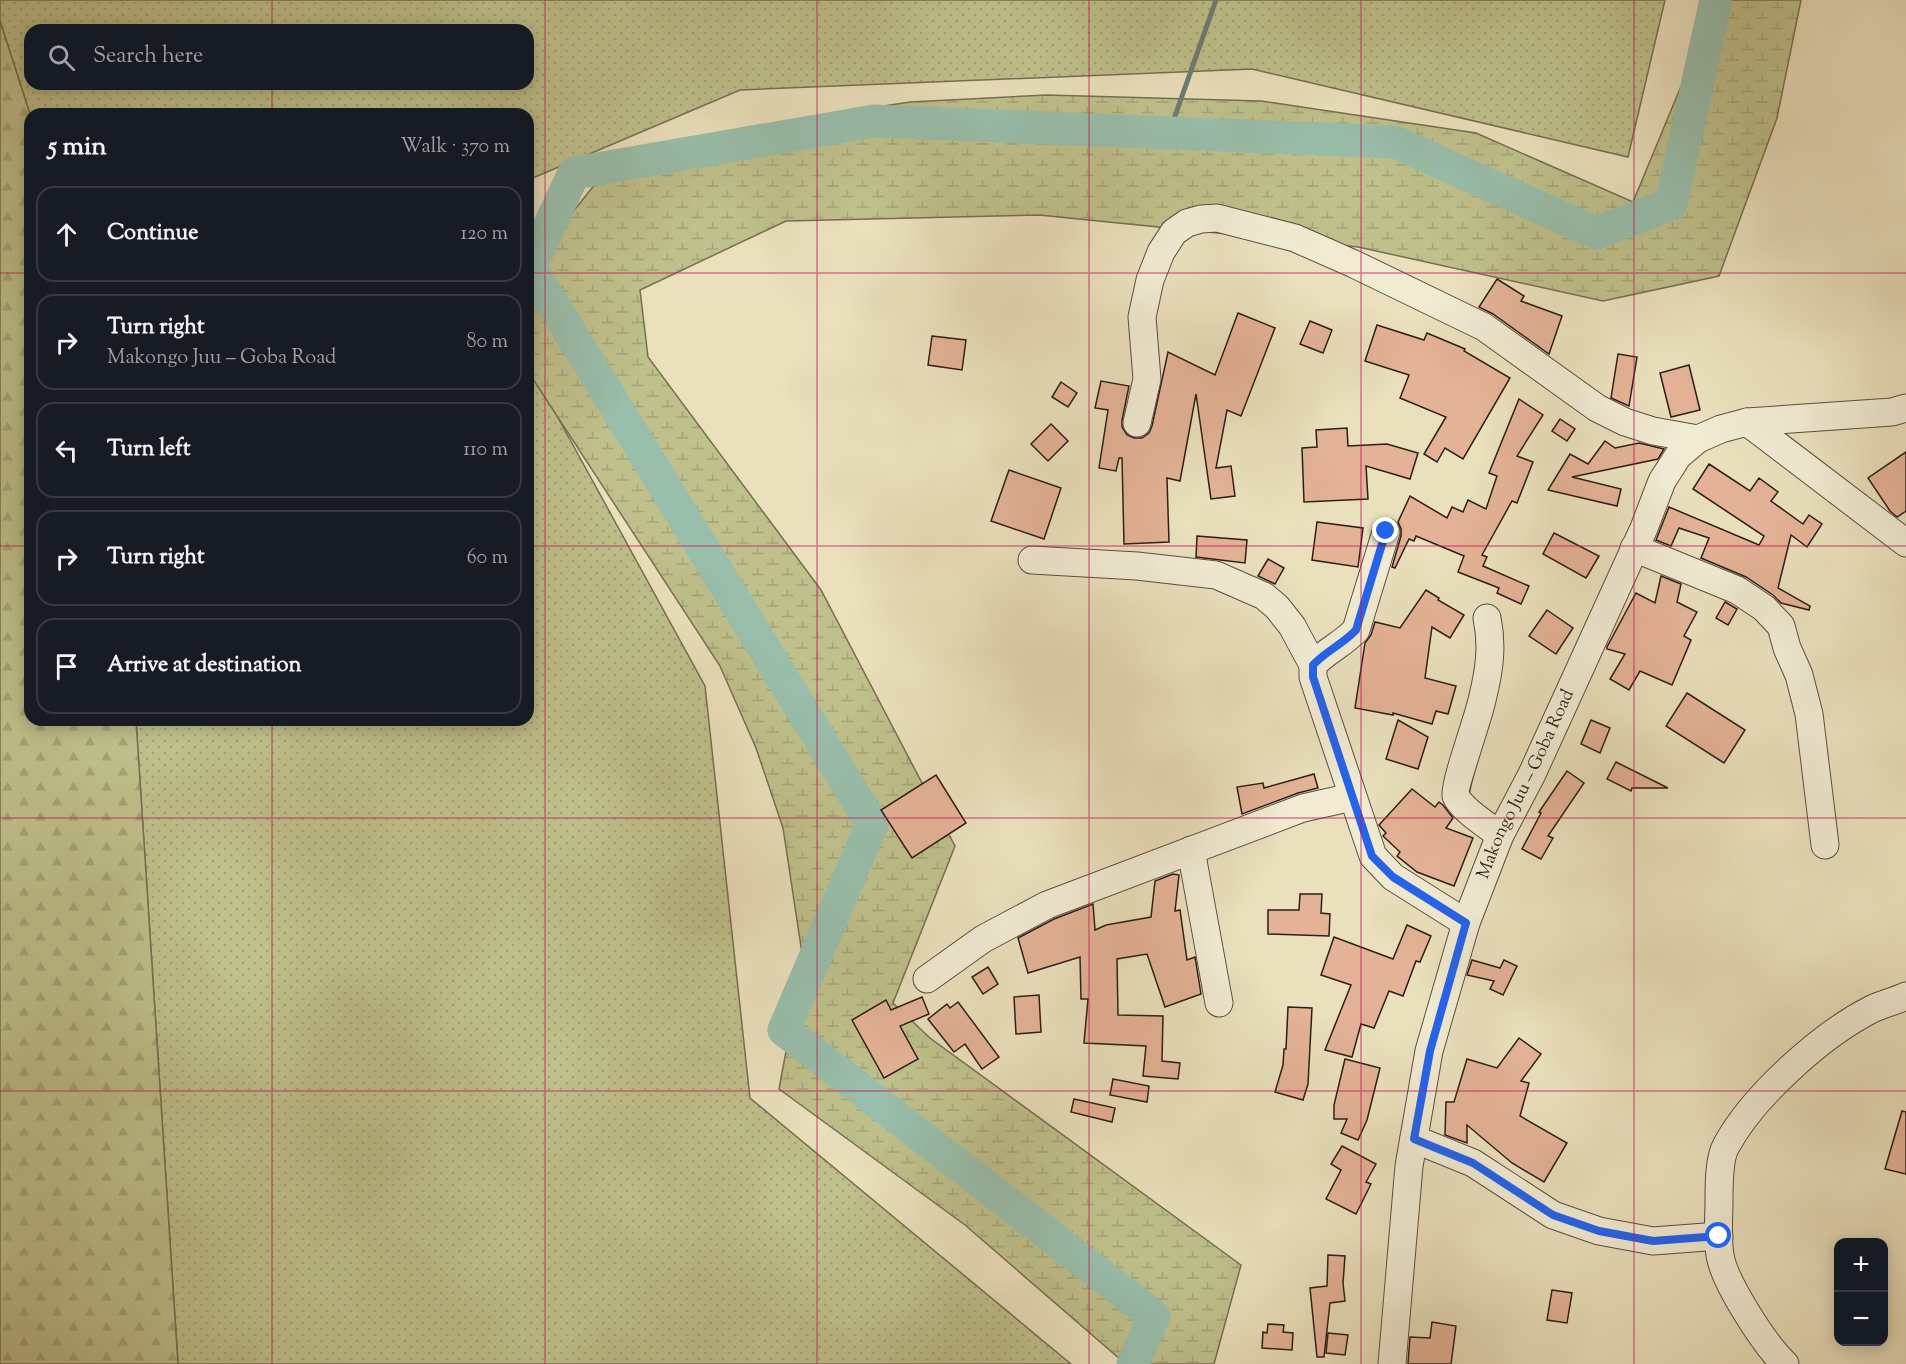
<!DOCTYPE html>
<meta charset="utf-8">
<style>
:root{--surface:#171b24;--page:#242831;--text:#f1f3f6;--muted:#9ea1a6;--line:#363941}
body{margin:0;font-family:"Sorts Mill Goudy",serif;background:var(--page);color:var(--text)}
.controls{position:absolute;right:18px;bottom:18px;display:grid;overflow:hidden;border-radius:12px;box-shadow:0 3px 15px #0003}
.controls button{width:54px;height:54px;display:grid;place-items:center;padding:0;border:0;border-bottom:2px solid var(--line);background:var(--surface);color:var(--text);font:30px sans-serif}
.stop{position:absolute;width:18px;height:18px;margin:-14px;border:4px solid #2563eb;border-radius:50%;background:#fff}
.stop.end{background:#2563eb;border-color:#fff;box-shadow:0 2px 6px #0008}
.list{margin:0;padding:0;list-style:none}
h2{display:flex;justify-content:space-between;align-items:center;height:78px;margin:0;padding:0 24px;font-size:26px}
h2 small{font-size:20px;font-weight:400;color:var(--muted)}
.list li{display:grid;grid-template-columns:39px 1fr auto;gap:18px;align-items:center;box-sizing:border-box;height:96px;margin:0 12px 12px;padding:0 12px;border:2px solid var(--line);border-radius:18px}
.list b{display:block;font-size:22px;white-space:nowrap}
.list p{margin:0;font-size:20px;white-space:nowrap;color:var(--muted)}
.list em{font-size:20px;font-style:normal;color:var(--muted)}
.icon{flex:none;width:33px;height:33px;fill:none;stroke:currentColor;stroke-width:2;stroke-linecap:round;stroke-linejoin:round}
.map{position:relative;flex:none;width:1906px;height:1364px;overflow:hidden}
.search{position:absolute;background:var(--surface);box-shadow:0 3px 15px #0003;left:24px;top:24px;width:510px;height:66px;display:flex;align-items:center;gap:15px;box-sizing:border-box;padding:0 21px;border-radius:18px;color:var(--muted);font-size:22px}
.panel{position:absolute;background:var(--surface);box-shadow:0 3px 15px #0003;left:24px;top:108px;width:510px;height:618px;border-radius:18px}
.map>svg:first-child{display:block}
.grass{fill:url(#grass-dots);stroke:#766f52;stroke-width:1.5;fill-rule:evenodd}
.forest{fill:url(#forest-firs);stroke:#766f52;stroke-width:1.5}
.wetland{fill:url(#wetland-marsh);stroke:#766f52;stroke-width:1.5}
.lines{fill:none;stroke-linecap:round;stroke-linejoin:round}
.stream{stroke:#6d7e70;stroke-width:5}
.river{stroke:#99beab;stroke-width:33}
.building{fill:#e4b296;stroke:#2c1e18;stroke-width:1.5}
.minor-casing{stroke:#5c4e41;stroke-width:29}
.minor{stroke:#f1ebd3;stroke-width:27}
.route{stroke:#2563eb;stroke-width:8}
.grid{fill:none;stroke:#c2185b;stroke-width:1.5;stroke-opacity:0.55}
.labels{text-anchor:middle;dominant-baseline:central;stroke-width:5;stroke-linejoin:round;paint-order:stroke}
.street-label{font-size:18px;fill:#2c1e18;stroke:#f1ebd3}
</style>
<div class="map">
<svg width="1906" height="1364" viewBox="0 0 1906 1364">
<defs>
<pattern id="grass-dots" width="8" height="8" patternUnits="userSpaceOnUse" patternTransform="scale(1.5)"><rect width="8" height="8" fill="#bfc08b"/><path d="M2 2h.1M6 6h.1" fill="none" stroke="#a4a577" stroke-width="1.8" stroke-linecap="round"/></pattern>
<pattern id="forest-firs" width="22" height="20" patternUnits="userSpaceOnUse" patternTransform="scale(1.5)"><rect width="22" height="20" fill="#bfc08b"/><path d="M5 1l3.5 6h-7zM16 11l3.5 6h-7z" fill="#a4a577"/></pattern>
<pattern id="wetland-marsh" width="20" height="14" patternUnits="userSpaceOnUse" patternTransform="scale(1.5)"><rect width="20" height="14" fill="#bfc08b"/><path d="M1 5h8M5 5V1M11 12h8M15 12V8" fill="none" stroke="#a4a577"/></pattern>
</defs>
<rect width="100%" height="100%" fill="#eae0bc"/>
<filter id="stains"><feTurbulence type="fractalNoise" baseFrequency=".00333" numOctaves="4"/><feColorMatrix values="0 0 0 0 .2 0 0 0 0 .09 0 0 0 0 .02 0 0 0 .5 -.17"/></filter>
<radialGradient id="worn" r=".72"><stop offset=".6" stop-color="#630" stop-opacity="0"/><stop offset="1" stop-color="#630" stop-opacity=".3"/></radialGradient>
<g class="grass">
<path d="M 0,0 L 1665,0 L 1628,157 L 1252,69 L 740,90 L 528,180 L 528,114 L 30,114 L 0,21 ZM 30,30 L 528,30 L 528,84 L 30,84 Z"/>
<path d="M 528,363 L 705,686 L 750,1098 L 1071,1364 L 178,1364 L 136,720 L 528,720 Z"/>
</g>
<path class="forest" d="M 0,21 L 30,114 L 30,720 L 136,720 L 178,1364 L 0,1364 Z"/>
<path class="wetland" d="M 1714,0 L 1801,0 L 1777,118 L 1719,276 L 1603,301 L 1358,247 L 1039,215 L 786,221 L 640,290 L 648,357 L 821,590 L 955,846 L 893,1003 L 930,1038 L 1241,1265 L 1214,1364 L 1120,1364 L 1121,1360 L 965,1225 L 779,1089 L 803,960 L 783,828 L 756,748 L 720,666 L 529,373 L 528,268 L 608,168 L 677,148 L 825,115 L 910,102 L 1047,95 L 1261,101 L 1476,133 L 1633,202 L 1713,9 Z"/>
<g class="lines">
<path class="stream" d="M 1169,133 L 1216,0"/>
<path class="river" d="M 1133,1364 L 1154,1316 L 784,1030 L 872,824 L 530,267 L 574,173 L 874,121 L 1395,142 L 1596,233 L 1671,204 L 1716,0"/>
</g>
<g class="building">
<path d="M 1497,279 L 1524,296 L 1521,301 L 1562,316 L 1549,354 L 1493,314 L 1479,307 Z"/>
<path d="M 1238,313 L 1275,328 L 1241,416 L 1227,410 L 1216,468 L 1231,466 L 1235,496 L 1211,499 L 1196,394 L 1180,481 L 1167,478 L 1169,542 L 1124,544 L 1122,458 L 1119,458 L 1116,471 L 1099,468 L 1108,410 L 1095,408 L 1101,381 L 1129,386 L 1122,420 L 1122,427 L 1127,435 L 1134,438 L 1142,438 L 1149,433 L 1152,426 L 1168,352 L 1215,375 Z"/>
<path d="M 1310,321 L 1332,330 L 1323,353 L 1300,344 Z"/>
<path d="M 1377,325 L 1424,340 L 1427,333 L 1465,349 L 1464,351 L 1510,378 L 1463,459 L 1445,448 L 1437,462 L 1424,454 L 1446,417 L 1400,398 L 1409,375 L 1365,361 Z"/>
<path d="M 932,336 L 966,340 L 962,370 L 928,365 Z"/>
<path d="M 1618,354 L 1637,357 L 1629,406 L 1611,398 Z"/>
<path d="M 1689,365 L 1700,410 L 1671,417 L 1660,373 Z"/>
<path d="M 1061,382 L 1077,393 L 1068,407 L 1052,397 Z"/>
<path d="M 1519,399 L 1543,415 L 1517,456 L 1533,462 L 1517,503 L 1512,501 L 1482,555 L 1487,557 L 1483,566 L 1529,586 L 1521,604 L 1497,593 L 1499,588 L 1458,572 L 1464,556 L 1416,536 L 1414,541 L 1409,539 L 1395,568 L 1392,567 L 1401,536 L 1401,529 L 1398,522 L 1410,496 L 1447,518 L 1452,507 L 1463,512 L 1468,500 L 1486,509 L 1497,476 L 1489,473 Z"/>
<path d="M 1560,419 L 1575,429 L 1567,441 L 1552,431 Z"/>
<path d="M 1051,424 L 1068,441 L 1048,461 L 1031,444 Z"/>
<path d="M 1347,428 L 1348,446 L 1387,444 L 1418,453 L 1410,479 L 1366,466 L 1368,499 L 1304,502 L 1302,448 L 1317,447 L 1316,430 Z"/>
<path d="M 1605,441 L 1615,448 L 1639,443 L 1664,449 L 1658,459 L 1572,477 L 1621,489 L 1617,506 L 1548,490 L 1570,454 L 1588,464 Z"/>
<path d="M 1906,452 L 1906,511 L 1897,517 L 1890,511 L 1868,478 Z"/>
<path d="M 1709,464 L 1750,491 L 1759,478 L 1778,492 L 1771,501 L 1803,524 L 1809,515 L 1822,524 L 1807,547 L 1791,535 L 1778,588 L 1810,606 L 1809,610 L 1781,603 L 1773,595 L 1746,577 L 1701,558 L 1709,538 L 1679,528 L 1671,546 L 1656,540 L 1669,507 L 1759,545 L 1764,536 L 1693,489 Z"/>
<path d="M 1009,470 L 1061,488 L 1044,539 L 991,521 Z"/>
<path d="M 1317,522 L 1363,528 L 1358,567 L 1312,560 Z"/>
<path d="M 1554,533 L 1599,556 L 1586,578 L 1543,554 Z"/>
<path d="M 1197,536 L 1247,540 L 1245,563 L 1196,557 Z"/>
<path d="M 1268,559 L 1284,568 L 1275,584 L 1258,576 Z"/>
<path d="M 1661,576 L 1681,584 L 1677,602 L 1697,612 L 1684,636 L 1691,640 L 1672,685 L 1640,671 L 1629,690 L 1610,679 L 1625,654 L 1607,649 L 1607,647 L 1636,593 L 1655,603 Z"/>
<path d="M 1426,590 L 1439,598 L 1438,600 L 1464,615 L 1450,638 L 1432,627 L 1425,678 L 1456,686 L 1448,714 L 1436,711 L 1432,724 L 1393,713 L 1393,715 L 1355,708 L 1365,643 L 1371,635 L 1375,622 L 1400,628 Z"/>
<path d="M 1725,602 L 1737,609 L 1728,625 L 1716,618 Z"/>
<path d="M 1547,610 L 1573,628 L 1556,654 L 1529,636 Z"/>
<path d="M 1687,693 L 1745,730 L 1724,763 L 1666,726 Z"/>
<path d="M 1398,720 L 1428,737 L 1418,769 L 1386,759 Z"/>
<path d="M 1591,720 L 1610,728 L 1600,753 L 1581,744 Z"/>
<path d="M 1616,762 L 1668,788 L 1632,788 L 1631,791 L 1607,779 Z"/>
<path d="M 1567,771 L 1584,783 L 1548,836 L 1553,838 L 1541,859 L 1522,849 L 1541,813 L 1539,812 Z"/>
<path d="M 1314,774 L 1318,788 L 1298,793 L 1242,814 L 1237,787 L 1263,783 L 1264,788 Z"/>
<path d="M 936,775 L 966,823 L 912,858 L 881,810 Z"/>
<path d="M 1412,789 L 1435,807 L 1439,802 L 1443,805 L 1453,818 L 1446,828 L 1473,838 L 1454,886 L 1417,872 L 1397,856 L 1400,852 L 1383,836 L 1386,833 L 1379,825 Z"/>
<path d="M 1173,874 L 1179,875 L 1175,911 L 1180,910 L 1187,960 L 1195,957 L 1201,994 L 1165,1007 L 1147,954 L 1117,959 L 1118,1015 L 1163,1016 L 1162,1061 L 1180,1063 L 1178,1079 L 1143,1076 L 1146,1046 L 1084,1043 L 1088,999 L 1081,999 L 1080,957 L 1028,973 L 1018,938 L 1054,919 L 1093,904 L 1095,930 L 1106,925 L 1151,917 L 1155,881 Z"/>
<path d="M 1300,894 L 1322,894 L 1321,913 L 1330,914 L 1329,936 L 1268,934 L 1268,910 L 1299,910 Z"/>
<path d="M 1407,925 L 1431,936 L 1420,962 L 1416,961 L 1403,996 L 1389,991 L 1374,1028 L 1361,1024 L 1352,1057 L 1325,1050 L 1351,985 L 1321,975 L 1334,937 L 1393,959 Z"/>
<path d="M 1472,960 L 1500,968 L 1504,960 L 1517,966 L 1503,995 L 1490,989 L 1494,981 L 1467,975 Z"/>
<path d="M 988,967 L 998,984 L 983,994 L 972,977 Z"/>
<path d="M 1039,995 L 1041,1032 L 1016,1034 L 1014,997 Z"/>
<path d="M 922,997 L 929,1014 L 900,1026 L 918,1059 L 884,1078 L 852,1020 L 886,1000 L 891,1010 Z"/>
<path d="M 958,1002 L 999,1057 L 982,1069 L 965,1044 L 954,1052 L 928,1019 L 947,1004 L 950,1008 Z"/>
<path d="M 1288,1007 L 1312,1008 L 1308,1084 L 1303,1100 L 1275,1092 L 1283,1065 L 1284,1049 L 1286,1049 Z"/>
<path d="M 1519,1038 L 1541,1054 L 1521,1081 L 1529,1083 L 1520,1116 L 1567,1143 L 1544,1182 L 1512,1163 L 1467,1125 L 1467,1143 L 1445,1135 L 1446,1102 L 1454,1102 L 1467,1059 L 1497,1068 Z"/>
<path d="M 1345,1059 L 1380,1068 L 1367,1120 L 1358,1140 L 1341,1133 L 1347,1119 L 1334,1119 L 1334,1105 Z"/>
<path d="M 1113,1079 L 1149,1086 L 1147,1102 L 1110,1095 Z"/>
<path d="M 1074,1099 L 1115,1108 L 1112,1122 L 1071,1112 Z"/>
<path d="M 1902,1111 L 1906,1112 L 1906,1174 L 1885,1169 Z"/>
<path d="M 1342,1146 L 1376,1164 L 1366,1182 L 1371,1184 L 1356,1214 L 1326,1199 L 1341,1170 L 1331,1164 Z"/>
<path d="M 1328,1255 L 1345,1256 L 1343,1283 L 1345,1301 L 1330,1303 L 1324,1357 L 1317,1357 L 1310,1288 L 1327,1286 Z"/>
<path d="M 1552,1290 L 1572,1293 L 1567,1323 L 1547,1320 Z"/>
<path d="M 1432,1322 L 1456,1326 L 1451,1364 L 1408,1364 L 1410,1337 L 1430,1338 Z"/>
<path d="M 1268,1324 L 1284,1325 L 1283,1332 L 1293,1333 L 1292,1350 L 1262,1348 L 1263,1332 L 1267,1333 Z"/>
<path d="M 1328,1333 L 1348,1335 L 1345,1355 L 1326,1353 Z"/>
</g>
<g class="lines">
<g class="minor-casing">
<g id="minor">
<path d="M 1747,422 L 1906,543"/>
<path d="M 1137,423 L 1147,379 L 1142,317 L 1150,280 L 1161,252 L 1174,232 L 1187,223 L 1201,219 L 1217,218 L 1295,238 L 1354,264 L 1484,327 L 1597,408 L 1625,422 L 1653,431 L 1698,439"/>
<path d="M 1386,532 L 1356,630 C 1343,644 1326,651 1313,665 L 1313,677 L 1373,856 L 1393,877 L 1466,923"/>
<path d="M 1634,548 L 1737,590 L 1764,608 L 1781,626 L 1787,648 L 1799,675 L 1809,714 L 1825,845"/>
<path d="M 1032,560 L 1137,566 L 1216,575 L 1264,596 L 1277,607 L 1292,626 L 1313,665"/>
<path d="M 1487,618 C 1493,647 1489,672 1482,700 C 1479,716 1453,787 1456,796 C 1461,809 1488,826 1500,835"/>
<path d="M 1191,850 L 1219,1003"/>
<path d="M 927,979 L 983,939 L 1047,905 L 1303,808 L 1352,797"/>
<path d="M 1414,1139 L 1473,1163 L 1553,1215 L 1599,1231 L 1653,1241 L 1719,1236"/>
<path id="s1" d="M 1392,1364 L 1409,1166 L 1429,1051 L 1466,923 L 1500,835 L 1532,774 L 1644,528 L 1662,481 L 1678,456 L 1698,439 L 1721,429 L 1747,422 L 1892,412 L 1906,408"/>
<path d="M 1785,1364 C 1765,1345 1724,1282 1720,1255 C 1717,1237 1719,1218 1719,1200 C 1719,1186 1719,1158 1726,1146 C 1753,1096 1821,1035 1872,1009 C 1883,1004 1895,1001 1906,996"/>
</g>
</g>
<use href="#minor" class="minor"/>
</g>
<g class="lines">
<path class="route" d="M 1386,531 L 1356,630 C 1343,644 1326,651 1313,665 L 1313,677 L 1372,856 L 1393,877 L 1466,923 L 1430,1051 L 1414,1139 L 1473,1163 L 1553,1215 L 1599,1231 L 1653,1241 L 1719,1236"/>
</g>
<path class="grid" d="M 272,0 L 272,30M 545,0 L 545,1364M 817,0 L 817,1364M 1089,0 L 1089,1364M 1361,0 L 1361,1364M 1634,0 L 1634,1364M 272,84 L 272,114M 0,273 L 30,273M 528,273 L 1906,273M 0,546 L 30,546M 528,546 L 1906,546M 272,720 L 272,1364M 0,818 L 1906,818M 0,1091 L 1906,1091"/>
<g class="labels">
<g class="street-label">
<text stroke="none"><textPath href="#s1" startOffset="600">Makongo Juu – Goba Road</textPath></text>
</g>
</g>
<rect width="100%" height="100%" filter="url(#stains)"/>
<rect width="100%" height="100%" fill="url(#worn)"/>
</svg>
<div class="controls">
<button>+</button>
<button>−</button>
</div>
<div class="stop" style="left:1719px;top:1236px"></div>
<div class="stop end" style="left:1386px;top:531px"></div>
<div class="search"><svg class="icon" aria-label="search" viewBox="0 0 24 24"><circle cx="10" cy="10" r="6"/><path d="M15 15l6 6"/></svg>Search here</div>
<section class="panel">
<h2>5 min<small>Walk · 370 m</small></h2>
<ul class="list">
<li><svg class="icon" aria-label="ahead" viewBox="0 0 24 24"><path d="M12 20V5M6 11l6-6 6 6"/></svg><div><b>Continue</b></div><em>120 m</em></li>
<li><svg class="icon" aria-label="right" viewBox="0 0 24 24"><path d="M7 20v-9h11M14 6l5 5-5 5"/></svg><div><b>Turn right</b><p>Makongo Juu – Goba Road</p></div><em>80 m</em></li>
<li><svg class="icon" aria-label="left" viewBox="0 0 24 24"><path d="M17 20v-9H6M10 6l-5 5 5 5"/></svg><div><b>Turn left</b></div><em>110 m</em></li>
<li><svg class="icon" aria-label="right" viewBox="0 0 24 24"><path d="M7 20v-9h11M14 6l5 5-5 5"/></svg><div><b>Turn right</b></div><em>60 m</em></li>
<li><svg class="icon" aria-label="arrive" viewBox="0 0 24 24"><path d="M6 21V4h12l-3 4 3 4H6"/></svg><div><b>Arrive at destination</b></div></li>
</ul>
</section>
</div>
